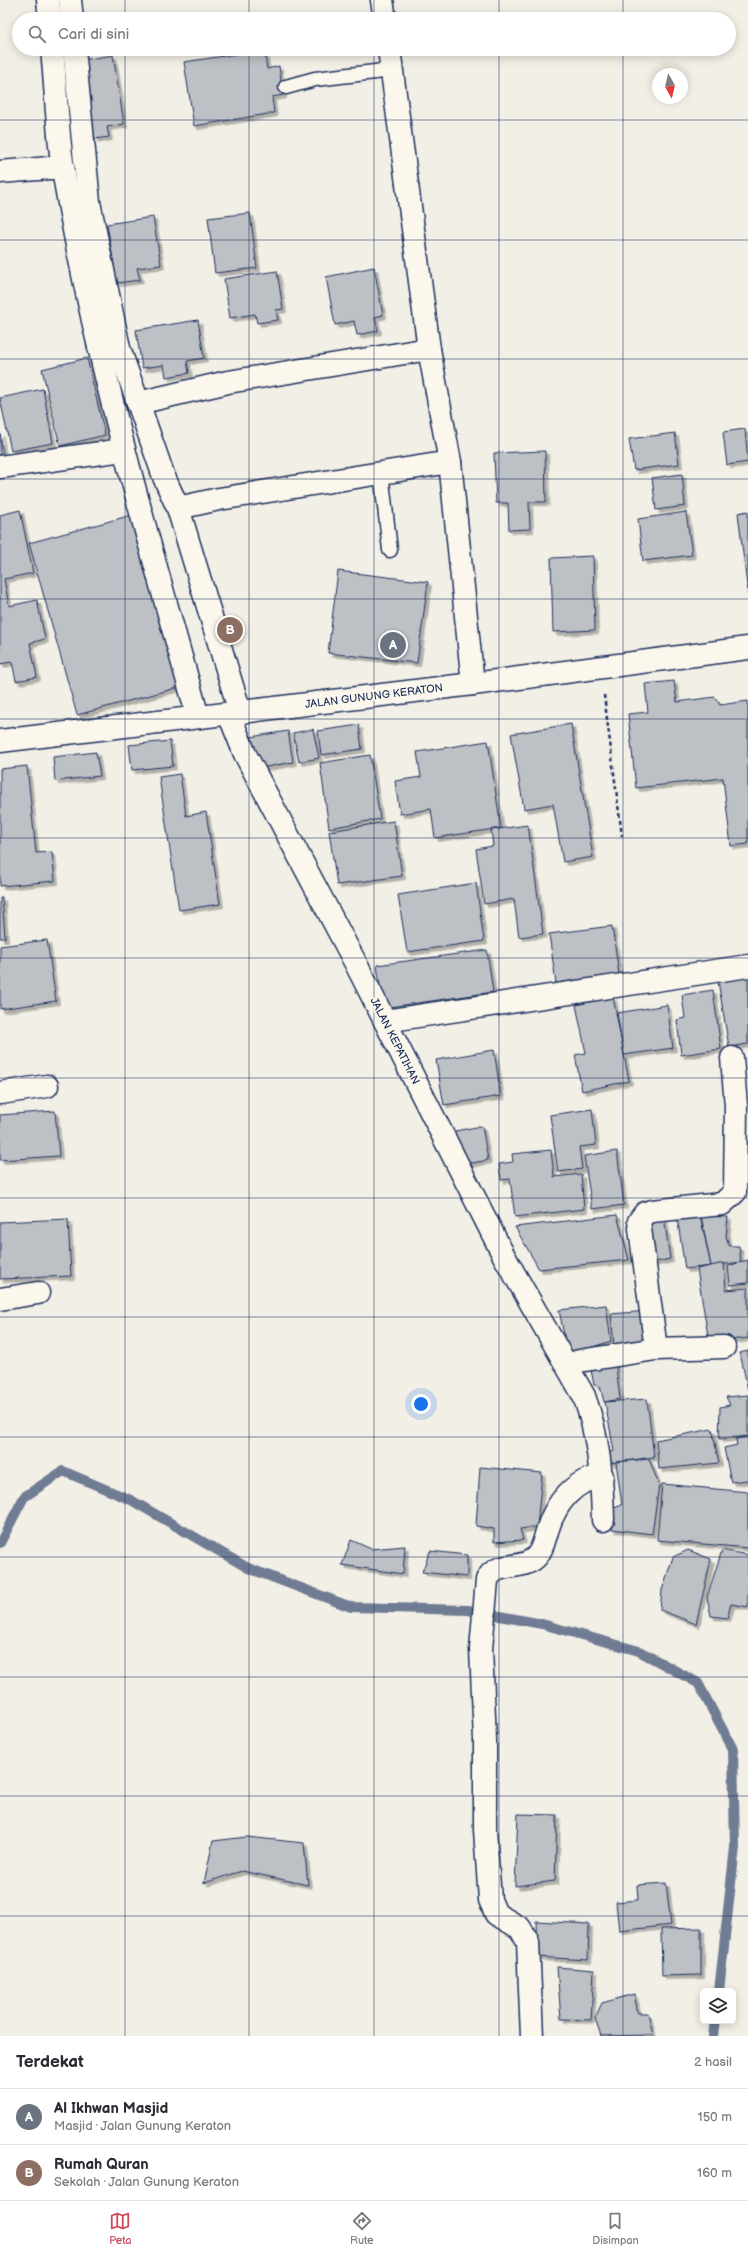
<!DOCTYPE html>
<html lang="id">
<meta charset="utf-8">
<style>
:root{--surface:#fff;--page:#f7f7f7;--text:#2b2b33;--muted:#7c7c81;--line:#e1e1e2;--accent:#d1495b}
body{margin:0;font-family:"Balsamiq Sans",sans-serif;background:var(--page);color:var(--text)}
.controls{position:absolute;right:12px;bottom:12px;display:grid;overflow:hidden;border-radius:6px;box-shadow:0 2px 10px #0003}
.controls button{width:36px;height:36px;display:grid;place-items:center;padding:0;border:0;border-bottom:1px solid var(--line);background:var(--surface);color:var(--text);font:20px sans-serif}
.compass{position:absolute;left:652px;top:68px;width:36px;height:36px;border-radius:50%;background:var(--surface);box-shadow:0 2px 10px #0003;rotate:172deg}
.you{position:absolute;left:421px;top:1404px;width:14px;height:14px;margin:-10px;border:3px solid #fff;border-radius:50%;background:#1a73e8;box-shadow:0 0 0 6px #1a73e833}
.badge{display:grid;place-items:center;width:26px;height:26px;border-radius:50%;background:var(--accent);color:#fff;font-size:13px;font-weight:700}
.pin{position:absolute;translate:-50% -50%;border:2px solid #fff;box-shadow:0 1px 4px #0006}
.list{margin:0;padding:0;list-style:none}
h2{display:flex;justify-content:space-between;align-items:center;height:52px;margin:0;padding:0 16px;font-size:17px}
h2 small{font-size:13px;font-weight:400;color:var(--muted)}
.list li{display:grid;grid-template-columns:26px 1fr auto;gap:12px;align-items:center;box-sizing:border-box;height:56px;padding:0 16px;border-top:1px solid var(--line)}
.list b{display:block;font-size:15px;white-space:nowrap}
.list p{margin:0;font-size:13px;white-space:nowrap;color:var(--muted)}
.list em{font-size:13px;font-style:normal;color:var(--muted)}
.icon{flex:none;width:22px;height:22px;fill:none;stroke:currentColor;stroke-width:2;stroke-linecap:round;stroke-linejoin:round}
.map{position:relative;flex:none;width:748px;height:2036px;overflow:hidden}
.search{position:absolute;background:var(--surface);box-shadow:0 2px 10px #0003;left:12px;right:12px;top:12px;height:44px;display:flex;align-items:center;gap:10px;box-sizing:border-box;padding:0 14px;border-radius:22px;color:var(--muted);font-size:15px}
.sheet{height:164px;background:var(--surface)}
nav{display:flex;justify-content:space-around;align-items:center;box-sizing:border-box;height:56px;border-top:1px solid var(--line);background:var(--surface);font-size:11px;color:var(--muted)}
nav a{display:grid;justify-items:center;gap:2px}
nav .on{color:var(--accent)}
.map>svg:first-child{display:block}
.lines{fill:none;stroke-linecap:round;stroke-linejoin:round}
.stream{stroke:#707b93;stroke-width:10}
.building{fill:#bdc0c4;stroke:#1b2f5e;filter:url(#shadow)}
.lane-casing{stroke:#1b2f5e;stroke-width:17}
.street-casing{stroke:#1b2f5e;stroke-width:25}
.secondary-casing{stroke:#1b2f5e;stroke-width:25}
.path{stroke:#1b2f5e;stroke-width:2.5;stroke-dasharray:4 3;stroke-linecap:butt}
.lane{stroke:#fbf7ec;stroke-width:14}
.street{stroke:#fbf7ec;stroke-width:22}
.secondary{stroke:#fbf7ec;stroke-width:22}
.grid{fill:none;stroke:#1b2f5e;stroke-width:1;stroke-opacity:0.55}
.labels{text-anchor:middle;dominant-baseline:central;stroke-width:4;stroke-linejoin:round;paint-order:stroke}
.street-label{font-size:11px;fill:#1b2f5e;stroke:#fbf7ec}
</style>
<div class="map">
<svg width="748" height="2036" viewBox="0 0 748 2036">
<defs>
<filter id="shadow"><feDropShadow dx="3.5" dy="3.5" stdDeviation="0" flood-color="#0004"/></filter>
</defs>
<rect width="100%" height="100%" fill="#f2efe6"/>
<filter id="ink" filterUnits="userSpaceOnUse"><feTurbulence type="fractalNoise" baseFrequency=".025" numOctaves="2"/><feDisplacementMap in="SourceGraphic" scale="8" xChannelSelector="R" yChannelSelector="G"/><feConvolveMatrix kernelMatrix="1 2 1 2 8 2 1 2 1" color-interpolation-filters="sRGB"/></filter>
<g filter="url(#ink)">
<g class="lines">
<g class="stream">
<path d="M 0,1543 L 24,1497 L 63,1471 L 131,1500 L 248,1568 L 351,1607 L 468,1610 L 542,1624 L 639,1651 L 698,1683 L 733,1749 L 735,1847 L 719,1991"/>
<path d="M 713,2036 L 715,2021"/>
</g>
</g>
<g class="building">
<path d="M 264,50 L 267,69 L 279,66 L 283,95 L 272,97 L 274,113 L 194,126 L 184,62 Z"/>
<path d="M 113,55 L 124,124 L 107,127 L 109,137 L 95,139 L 82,60 Z"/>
<path d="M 250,213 L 257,268 L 215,273 L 208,218 Z"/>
<path d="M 153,217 L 161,265 L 137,268 L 140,280 L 117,283 L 107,224 Z"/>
<path d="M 374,267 L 383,315 L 375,317 L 378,331 L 357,335 L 354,321 L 335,325 L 326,277 Z"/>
<path d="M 277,271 L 283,309 L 276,310 L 278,320 L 257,323 L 255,314 L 230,318 L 224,279 Z"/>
<path d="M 198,320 L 204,358 L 187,361 L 189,373 L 166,377 L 164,365 L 142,368 L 136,330 Z"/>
<path d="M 87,358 L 105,435 L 60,446 L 42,369 Z"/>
<path d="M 43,389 L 53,443 L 11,451 L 0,398 Z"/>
<path d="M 745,429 L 748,462 L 727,465 L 723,432 Z"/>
<path d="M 0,433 L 4,461 L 0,462 Z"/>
<path d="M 675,433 L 679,464 L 634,470 L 629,439 Z"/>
<path d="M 545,451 L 546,502 L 529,502 L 530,529 L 509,530 L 508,503 L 496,503 L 494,453 Z"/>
<path d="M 682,474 L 685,506 L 656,510 L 652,478 Z"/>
<path d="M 20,510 L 33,573 L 4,579 L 9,606 L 37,600 L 45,639 L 30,643 L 37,677 L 16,681 L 12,662 L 0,664 L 0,515 Z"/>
<path d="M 748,511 L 748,594 L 738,513 Z"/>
<path d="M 686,512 L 692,555 L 643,561 L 638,519 Z"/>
<path d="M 132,515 L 180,687 L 77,715 L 29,543 Z"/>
<path d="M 593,556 L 595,630 L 553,632 L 551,558 Z"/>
<path d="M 338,571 L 428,582 L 417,663 L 328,653 Z"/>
<path d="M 674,681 L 677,702 L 715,697 L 720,705 L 748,701 L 748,844 L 731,846 L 723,778 L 636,788 L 628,714 L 648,712 L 645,684 Z"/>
<path d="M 571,724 L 593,857 L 563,862 L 553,804 L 524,809 L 511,734 Z"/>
<path d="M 359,725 L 362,749 L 321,755 L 318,731 Z"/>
<path d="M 313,729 L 319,758 L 299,762 L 293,733 Z"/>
<path d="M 288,731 L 293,762 L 255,769 L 250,737 Z"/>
<path d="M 170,741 L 173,766 L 132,770 L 129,745 Z"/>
<path d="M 488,741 L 501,828 L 435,838 L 431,809 L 400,814 L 395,781 L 421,777 L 417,752 Z"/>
<path d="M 96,752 L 100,776 L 55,781 L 53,757 Z"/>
<path d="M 370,755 L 380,819 L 329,828 L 320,763 Z"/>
<path d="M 27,766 L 36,853 L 52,852 L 55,881 L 0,886 L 0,769 Z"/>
<path d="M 180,774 L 186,816 L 206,812 L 220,904 L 179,910 L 159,777 Z"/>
<path d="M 394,821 L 402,876 L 337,885 L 329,831 Z"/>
<path d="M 528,825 L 543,934 L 519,937 L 514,899 L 484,904 L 476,849 L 493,846 L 491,830 Z"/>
<path d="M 476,883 L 484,941 L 407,952 L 398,895 Z"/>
<path d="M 2,897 L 5,938 L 0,938 L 0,898 Z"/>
<path d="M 612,926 L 619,974 L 556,983 L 549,934 Z"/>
<path d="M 47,940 L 56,1001 L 0,1009 L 0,946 Z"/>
<path d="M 487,950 L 493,992 L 383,1008 L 377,965 Z"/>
<path d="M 748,976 L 748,1044 L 729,1047 L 718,981 Z"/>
<path d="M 713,990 L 721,1049 L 681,1055 L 677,1020 L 685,1018 L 682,995 Z"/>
<path d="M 613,997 L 629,1081 L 582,1091 L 575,1055 L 586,1053 L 576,1005 Z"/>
<path d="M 667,1005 L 673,1048 L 624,1055 L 617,1013 Z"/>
<path d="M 494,1050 L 501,1096 L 444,1105 L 436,1060 Z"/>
<path d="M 592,1109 L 596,1145 L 579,1147 L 582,1169 L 558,1172 L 550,1115 Z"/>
<path d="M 55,1111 L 59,1156 L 0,1160 L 0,1115 Z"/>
<path d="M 482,1126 L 488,1160 L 462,1165 L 455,1131 Z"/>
<path d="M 551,1150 L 554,1177 L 581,1174 L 584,1209 L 515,1217 L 510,1179 L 501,1180 L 499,1164 L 513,1162 L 512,1154 Z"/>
<path d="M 617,1151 L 624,1205 L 592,1209 L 584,1156 Z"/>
<path d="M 699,1210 L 711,1266 L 685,1269 L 677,1216 Z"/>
<path d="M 617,1215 L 629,1260 L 539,1269 L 515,1227 Z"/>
<path d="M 701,1216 L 728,1217 L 726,1236 L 729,1246 L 739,1246 L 741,1262 L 711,1266 Z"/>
<path d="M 664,1217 L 670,1259 L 651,1263 L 646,1218 Z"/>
<path d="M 68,1219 L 71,1276 L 0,1279 L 0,1222 Z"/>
<path d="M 748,1260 L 748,1283 L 730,1285 L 728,1266 Z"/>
<path d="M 724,1263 L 726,1290 L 748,1288 L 748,1338 L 709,1342 L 697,1269 Z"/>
<path d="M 606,1305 L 611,1341 L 568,1355 L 559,1310 Z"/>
<path d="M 648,1311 L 651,1344 L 614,1346 L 611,1314 Z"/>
<path d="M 748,1351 L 748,1390 L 740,1353 Z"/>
<path d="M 615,1360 L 620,1399 L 604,1402 L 600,1386 L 594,1385 L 590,1365 Z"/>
<path d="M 748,1395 L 748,1436 L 719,1439 L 720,1407 L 730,1405 L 726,1397 Z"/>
<path d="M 647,1399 L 654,1457 L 610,1463 L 606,1454 L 614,1451 L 605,1402 Z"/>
<path d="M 712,1429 L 719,1463 L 659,1469 L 656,1440 Z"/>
<path d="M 748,1437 L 748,1480 L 731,1482 L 724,1448 L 737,1445 L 736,1439 Z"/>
<path d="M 649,1459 L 659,1485 L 652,1534 L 612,1529 L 609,1510 L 622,1505 L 616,1462 Z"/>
<path d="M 480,1467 L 542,1473 L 537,1527 L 520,1529 L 523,1540 L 494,1542 L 494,1529 L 476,1526 Z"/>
<path d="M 662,1484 L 748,1492 L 748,1548 L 657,1540 Z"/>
<path d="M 351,1540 L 371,1549 L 405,1546 L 403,1574 L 342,1565 Z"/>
<path d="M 688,1550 L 711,1559 L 696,1624 L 660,1610 L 662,1590 L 673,1557 Z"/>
<path d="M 722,1550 L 748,1555 L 748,1607 L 731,1604 L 727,1618 L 711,1616 L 707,1597 Z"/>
<path d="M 430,1551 L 467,1555 L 467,1577 L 422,1572 Z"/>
<path d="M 518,1814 L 557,1815 L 555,1881 L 515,1886 Z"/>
<path d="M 247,1837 L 304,1843 L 308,1885 L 242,1871 L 204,1883 L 213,1841 Z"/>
<path d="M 666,1883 L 671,1925 L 619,1931 L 616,1902 L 638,1900 L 637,1885 Z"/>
<path d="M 536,1921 L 589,1924 L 588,1960 L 537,1957 Z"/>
<path d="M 701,1928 L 701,1975 L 662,1976 L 661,1929 Z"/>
<path d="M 557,1967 L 594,1970 L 591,2020 L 561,2019 Z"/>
<path d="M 634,1994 L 638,2013 L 648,2013 L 653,2035 L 601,2036 L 595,2018 L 602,2003 Z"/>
</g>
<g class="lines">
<g class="lane-casing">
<g id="lane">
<path d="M 286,87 L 315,79 L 392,70"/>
<path d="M 381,472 L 390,550"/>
</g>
</g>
<g class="street-casing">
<g id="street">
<path d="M 48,0 L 50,19"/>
<path d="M 70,0 L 72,19"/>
<path d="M 382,0 L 385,19"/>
<path d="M 52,49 C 56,89 57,130 63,169 C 94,355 147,536 198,717"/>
<path d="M 74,49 L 89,202 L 119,348 L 164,477 L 178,508 L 219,499 L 450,462"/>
<path d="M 389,49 L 429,349 L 450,462 L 473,684"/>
<path d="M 0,172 L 63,167"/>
<path d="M 138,403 L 228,382 L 429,349"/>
<path d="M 0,467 L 123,450"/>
<path d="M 178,508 L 240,712"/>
<path d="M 229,714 L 245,754 L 355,962 L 504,1256 L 584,1396 C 599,1437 602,1478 603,1520"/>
<path d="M 385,1021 L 748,966"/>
<path d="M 0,1093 L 47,1086"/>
<path d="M 0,1299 L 38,1293"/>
<path d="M 656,1349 L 639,1221 L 645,1213 L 652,1211 L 722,1204 L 735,1192 L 736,1106 L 732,1058"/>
<path d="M 568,1365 L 579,1361 L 656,1349 L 724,1347"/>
<path d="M 532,2036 L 528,1942 L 520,1928 L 496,1914 L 490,1900 L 485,1830 L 485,1740 L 481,1649 L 487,1580 C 495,1560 523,1572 537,1556 C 543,1549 545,1537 548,1528 C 556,1503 574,1480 602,1476"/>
</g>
</g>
<g class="secondary-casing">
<path id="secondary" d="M 0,741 L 473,684 L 748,648"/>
</g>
<path class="path" d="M 604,695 L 622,836"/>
<use href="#lane" class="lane"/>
<use href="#street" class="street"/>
<use href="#secondary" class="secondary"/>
</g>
</g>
<path class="grid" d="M 125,0 L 125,19M 249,0 L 249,19M 374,0 L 374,19M 499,0 L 499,19M 623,0 L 623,19M 125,49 L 125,2036M 249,49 L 249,2036M 374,49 L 374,2036M 499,49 L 499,2036M 623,49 L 623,2036M 0,120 L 748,120M 0,240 L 748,240M 0,359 L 748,359M 0,479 L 748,479M 0,599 L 748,599M 0,719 L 748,719M 0,838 L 748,838M 0,958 L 748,958M 0,1078 L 748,1078M 0,1198 L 748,1198M 0,1317 L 748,1317M 0,1437 L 748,1437M 0,1557 L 748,1557M 0,1677 L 748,1677M 0,1796 L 748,1796M 0,1916 L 748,1916"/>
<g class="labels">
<g class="street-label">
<text transform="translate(374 696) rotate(-7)">JALAN GUNUNG KERATON</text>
<text transform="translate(395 1041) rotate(63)">JALAN KEPATIHAN</text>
</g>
</g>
</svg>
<div class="controls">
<button><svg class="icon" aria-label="layers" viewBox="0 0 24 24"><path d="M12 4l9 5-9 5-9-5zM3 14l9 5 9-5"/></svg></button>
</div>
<svg class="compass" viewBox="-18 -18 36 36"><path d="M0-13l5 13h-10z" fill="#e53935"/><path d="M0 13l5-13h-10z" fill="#7c7c81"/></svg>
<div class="you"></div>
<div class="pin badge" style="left:393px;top:645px;background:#6b7280">A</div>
<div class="pin badge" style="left:230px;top:630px;background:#8d6e63">B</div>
<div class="search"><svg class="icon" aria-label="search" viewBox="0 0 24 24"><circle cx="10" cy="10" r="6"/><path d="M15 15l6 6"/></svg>Cari di sini</div>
</div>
<section class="sheet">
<h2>Terdekat<small>2 hasil</small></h2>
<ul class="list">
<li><span class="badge" style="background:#6b7280">A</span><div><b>Al Ikhwan Masjid</b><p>Masjid · Jalan Gunung Keraton</p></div><em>150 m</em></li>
<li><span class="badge" style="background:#8d6e63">B</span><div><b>Rumah Quran</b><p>Sekolah · Jalan Gunung Keraton</p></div><em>160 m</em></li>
</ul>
</section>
<nav>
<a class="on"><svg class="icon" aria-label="map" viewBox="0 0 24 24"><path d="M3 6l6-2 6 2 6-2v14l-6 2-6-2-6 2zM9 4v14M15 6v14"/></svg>Peta</a>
<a><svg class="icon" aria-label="directions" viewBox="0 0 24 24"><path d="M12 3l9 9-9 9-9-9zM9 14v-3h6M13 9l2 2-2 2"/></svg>Rute</a>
<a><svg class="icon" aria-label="saved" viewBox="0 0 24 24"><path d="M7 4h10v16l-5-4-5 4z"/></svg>Disimpan</a>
</nav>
